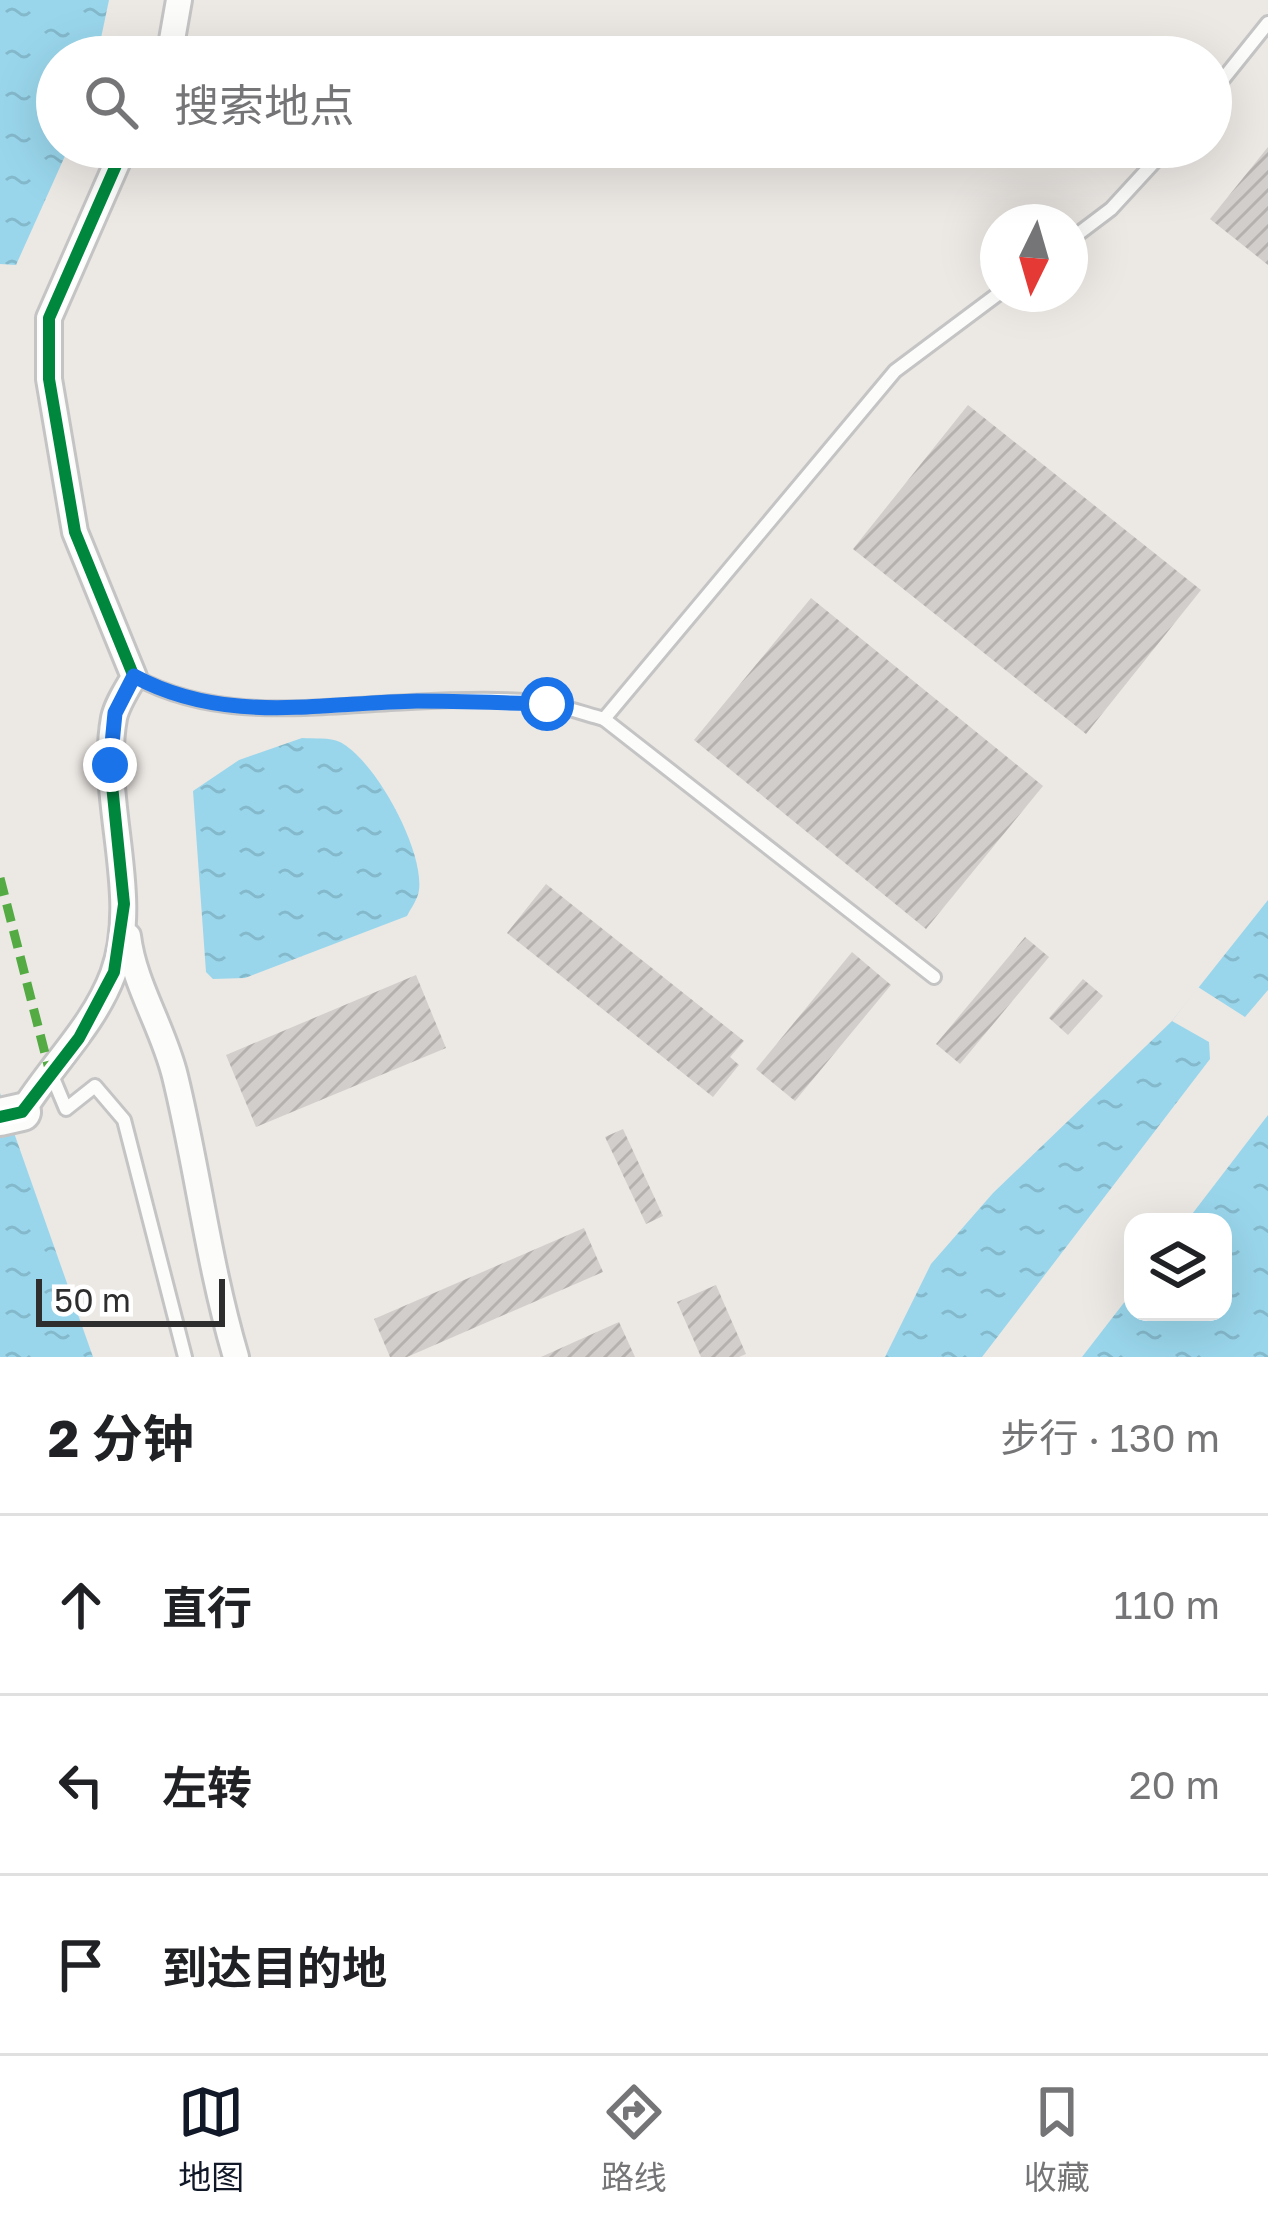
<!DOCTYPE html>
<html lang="zh">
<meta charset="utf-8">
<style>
:root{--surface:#fff;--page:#f2f2f2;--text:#202124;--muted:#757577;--line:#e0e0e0;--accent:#111827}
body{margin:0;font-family:"Golos Text","Noto Sans SC",sans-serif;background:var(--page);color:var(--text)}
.controls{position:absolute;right:36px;bottom:36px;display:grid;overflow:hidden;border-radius:24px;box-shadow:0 12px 48px #0002}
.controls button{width:108px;height:108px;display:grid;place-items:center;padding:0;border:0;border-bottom:3px solid var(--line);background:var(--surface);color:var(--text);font:60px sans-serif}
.compass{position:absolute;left:980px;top:204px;width:108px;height:108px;border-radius:50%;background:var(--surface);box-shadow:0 12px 48px #0002;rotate:185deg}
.scale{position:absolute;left:36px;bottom:30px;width:189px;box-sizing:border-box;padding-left:12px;border:6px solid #2e2e2e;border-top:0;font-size:33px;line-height:42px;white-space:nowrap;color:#2e2e2e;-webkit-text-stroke:9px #fff;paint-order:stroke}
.stop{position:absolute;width:36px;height:36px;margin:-27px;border:9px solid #1a73e8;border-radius:50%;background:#fff}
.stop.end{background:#1a73e8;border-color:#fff;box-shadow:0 3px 12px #0008}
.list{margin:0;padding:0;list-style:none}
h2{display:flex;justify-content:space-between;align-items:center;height:156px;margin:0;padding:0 48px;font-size:51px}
h2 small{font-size:39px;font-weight:400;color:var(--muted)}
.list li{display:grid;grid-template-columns:78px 1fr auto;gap:36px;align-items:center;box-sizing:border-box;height:180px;padding:0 48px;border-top:3px solid var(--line)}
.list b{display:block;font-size:45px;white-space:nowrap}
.list em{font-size:39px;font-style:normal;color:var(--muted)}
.icon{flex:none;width:66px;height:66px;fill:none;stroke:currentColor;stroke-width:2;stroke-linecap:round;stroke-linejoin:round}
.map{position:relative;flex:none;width:1268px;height:1357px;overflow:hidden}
.search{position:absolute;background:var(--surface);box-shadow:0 12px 48px #0002;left:36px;right:36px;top:36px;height:132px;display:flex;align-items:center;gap:30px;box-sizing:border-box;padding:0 42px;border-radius:66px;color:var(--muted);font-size:45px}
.sheet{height:696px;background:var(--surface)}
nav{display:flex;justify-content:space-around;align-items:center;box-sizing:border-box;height:168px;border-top:3px solid var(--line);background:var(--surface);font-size:33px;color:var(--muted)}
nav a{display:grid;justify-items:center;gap:6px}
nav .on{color:var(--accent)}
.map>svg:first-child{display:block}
.water{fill:url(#water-ripples);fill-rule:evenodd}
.pier{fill:#ece8e4}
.building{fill:url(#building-hatch)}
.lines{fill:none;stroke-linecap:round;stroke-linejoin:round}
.lane-casing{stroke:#c5c4c5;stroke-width:18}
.street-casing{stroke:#c5c4c5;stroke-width:30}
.secondary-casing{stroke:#c5c4c5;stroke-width:42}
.lane{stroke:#fcfcfb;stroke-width:12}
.street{stroke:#fcfcfb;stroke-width:24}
.secondary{stroke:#fcfcfb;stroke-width:36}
.quiet{stroke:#54ab44;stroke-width:9;stroke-dasharray:18 9;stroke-linecap:butt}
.cycleway-casing{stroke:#fff;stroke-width:20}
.cycleway{stroke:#00873e;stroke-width:12}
.route{stroke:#1a73e8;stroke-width:15}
</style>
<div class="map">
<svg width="1268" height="1357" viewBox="0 0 1268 1357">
<defs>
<pattern id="water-ripples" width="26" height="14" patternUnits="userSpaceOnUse" patternTransform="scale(3)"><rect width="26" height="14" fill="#99d6ec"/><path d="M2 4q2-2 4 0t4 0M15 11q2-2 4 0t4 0" fill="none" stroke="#84b8cb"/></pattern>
<pattern id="building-hatch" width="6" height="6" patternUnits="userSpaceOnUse" patternTransform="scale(3)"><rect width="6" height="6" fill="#d1cecb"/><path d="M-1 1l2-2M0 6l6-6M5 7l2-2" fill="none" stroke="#b4b1af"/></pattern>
</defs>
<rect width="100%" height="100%" fill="#ece8e4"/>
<g class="water">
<path d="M 0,0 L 109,0 L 97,57 L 57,57 L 57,147 L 69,147 L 16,265 L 0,264 Z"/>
<path d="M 302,738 C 313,739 330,737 340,742 C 376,761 424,850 419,890 C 418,899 411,908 407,916 L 245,978 L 213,979 L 206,972 L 193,791 L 239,760 Z"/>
<path d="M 1268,900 L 1268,1357 L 885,1357 L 931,1264 L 993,1193 L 1172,1021 ZM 1133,1222 L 1223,1222 L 1223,1312 L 1133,1312 Z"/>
<path d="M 0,1093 L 93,1357 L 0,1357 Z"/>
</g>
<path class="pier" d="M 1198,987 L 1245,1017 L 1268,990 L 1268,1115 L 1186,1222 L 1133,1222 L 1133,1291 L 1082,1357 L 982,1357 L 1210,1059 L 1209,1042 L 1172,1021 Z"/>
<g class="building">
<path d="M 1268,147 L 1268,265 L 1210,219 Z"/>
<path d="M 968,405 L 1201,590 L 1086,734 L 853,549 Z"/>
<path d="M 811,598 L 1043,786 L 926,929 L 694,740 Z"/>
<path d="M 546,884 L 744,1041 L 730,1057 L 739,1065 L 713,1097 L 507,933 Z"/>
<path d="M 1025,937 L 1049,957 L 960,1064 L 936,1044 Z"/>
<path d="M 852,952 L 891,985 L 795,1101 L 756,1069 Z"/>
<path d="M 416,975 L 446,1048 L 256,1127 L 226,1055 Z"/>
<path d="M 1083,979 L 1103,996 L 1068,1035 L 1049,1018 Z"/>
<path d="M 623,1129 L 663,1216 L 646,1224 L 605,1137 Z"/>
<path d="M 584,1228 L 603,1272 L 407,1357 L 390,1357 L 374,1319 Z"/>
<path d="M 716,1285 L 746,1354 L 739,1357 L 701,1357 L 677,1302 Z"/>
<path d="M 619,1322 L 635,1357 L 541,1357 Z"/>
</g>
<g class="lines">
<g class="lane-casing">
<g id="lane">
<path d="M 1211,94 L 1268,23"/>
<path d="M 1070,240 L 1111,209 L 1168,147"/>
<path d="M 135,677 C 219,723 318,706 410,702 C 448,700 513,697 550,704 C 568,708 586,714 604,719 L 895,371 L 998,294"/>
<path d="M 604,719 L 934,977"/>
<path d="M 51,1073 L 66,1109 L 95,1086 L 124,1120 L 185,1357"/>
</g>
</g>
<g class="street-casing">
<g id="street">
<path d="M 169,57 L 179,0"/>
<path d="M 128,936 C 134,985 163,1027 175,1076 C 198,1170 208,1262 236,1357"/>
<path d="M 22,1112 C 51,1065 93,1027 113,974 C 142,895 99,801 114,718 C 117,704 127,689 134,677 L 75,532 L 49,379 L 49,318 L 124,147"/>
</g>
</g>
<g class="secondary-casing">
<path id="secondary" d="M 0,1117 L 22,1112"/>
</g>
<use href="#lane" class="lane"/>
<use href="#street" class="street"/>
<use href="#secondary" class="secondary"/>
<path class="quiet" d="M 0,878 L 50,1073"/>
<g class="cycleway-casing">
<path id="cycleway" d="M 0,1117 L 22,1112 L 79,1038 L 114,972 L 124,904 L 110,765 L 115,713 L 134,677 L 75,532 L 49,379 L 49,318 L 124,147"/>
</g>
<use href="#cycleway" class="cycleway"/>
</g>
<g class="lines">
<path class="route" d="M 110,765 L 115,713 L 134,676 C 224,725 319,703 417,701 C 460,701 504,703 547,704"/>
</g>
</svg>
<div class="controls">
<button><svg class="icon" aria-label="layers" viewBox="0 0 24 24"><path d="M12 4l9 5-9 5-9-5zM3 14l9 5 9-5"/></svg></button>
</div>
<svg class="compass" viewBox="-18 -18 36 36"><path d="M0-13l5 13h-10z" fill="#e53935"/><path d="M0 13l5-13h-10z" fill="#757577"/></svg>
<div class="scale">50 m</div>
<div class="stop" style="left:547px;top:704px"></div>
<div class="stop end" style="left:110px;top:765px"></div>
<div class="search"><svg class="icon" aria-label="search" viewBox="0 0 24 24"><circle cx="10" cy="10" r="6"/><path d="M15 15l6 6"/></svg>搜索地点</div>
</div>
<section class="sheet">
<h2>2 分钟<small>步行 · 130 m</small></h2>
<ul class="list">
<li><svg class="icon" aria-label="ahead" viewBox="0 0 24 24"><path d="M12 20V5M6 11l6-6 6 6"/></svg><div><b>直行</b></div><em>110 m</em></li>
<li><svg class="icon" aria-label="left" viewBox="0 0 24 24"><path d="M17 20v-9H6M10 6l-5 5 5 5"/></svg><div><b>左转</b></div><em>20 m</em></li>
<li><svg class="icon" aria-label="arrive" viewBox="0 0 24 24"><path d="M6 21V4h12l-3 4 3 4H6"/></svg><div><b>到达目的地</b></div></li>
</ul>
</section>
<nav>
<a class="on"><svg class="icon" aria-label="map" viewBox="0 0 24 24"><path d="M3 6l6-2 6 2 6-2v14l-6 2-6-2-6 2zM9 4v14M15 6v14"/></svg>地图</a>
<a><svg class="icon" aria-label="directions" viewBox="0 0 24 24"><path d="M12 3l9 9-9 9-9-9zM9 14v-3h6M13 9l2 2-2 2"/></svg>路线</a>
<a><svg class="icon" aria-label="saved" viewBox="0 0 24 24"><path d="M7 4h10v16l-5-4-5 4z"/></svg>收藏</a>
</nav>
